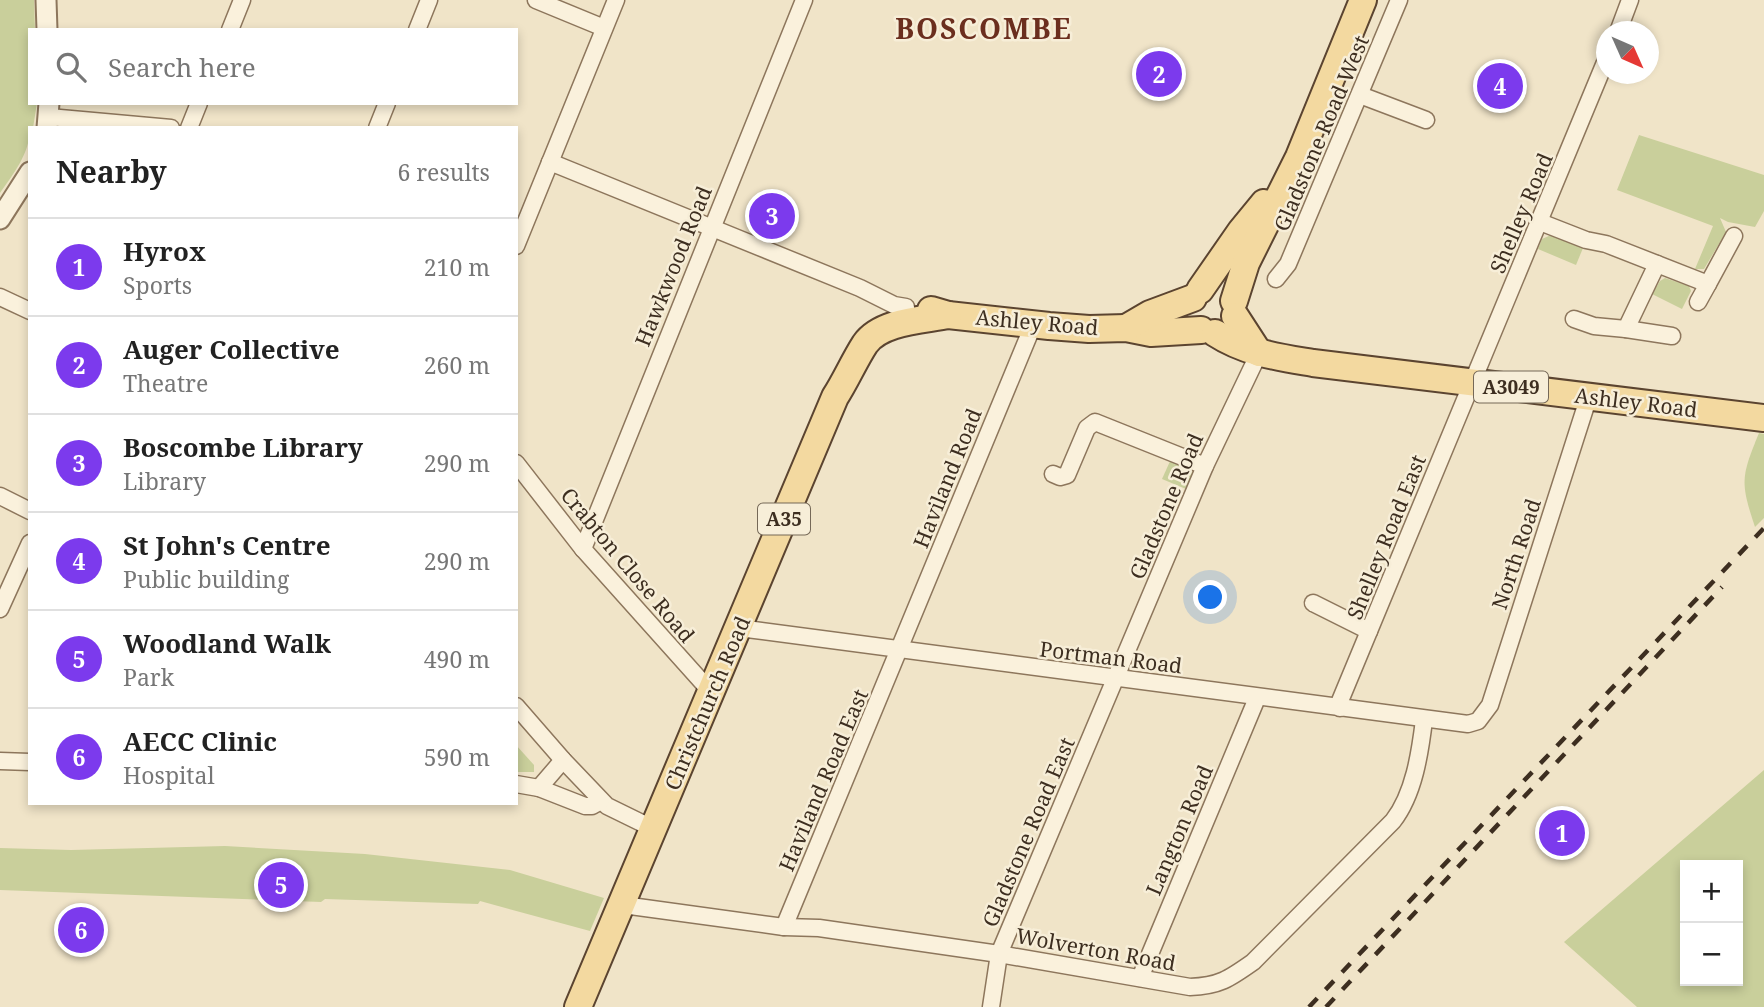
<!DOCTYPE html>
<meta charset="utf-8">
<style>
:root{--surface:#fff;--page:#f2f2f2;--text:#222;--muted:#767676;--line:#e0e0e0;--accent:#7c3aed}
body{margin:0;font-family:"Noto Serif",serif;background:var(--page);color:var(--text)}
.controls{position:absolute;right:21px;bottom:21px;display:grid;overflow:hidden;border-radius:0px;box-shadow:0 4px 10px #0003}
.controls button{width:63px;height:63px;display:grid;place-items:center;padding:0;border:0;border-bottom:2px solid var(--line);background:var(--surface);color:var(--text);font:35px sans-serif}
.compass{position:absolute;left:1596px;top:21px;width:63px;height:63px;border-radius:50%;background:var(--surface);box-shadow:0 4px 10px #0003;rotate:135deg}
.you{position:absolute;left:1211px;top:598px;width:24px;height:24px;margin:-18px;border:5px solid #fff;border-radius:50%;background:#1a73e8;box-shadow:0 0 0 10px #1a73e833}
.badge{display:grid;place-items:center;width:46px;height:46px;border-radius:50%;background:var(--accent);color:#fff;font-size:23px;font-weight:700}
.pin{position:absolute;translate:-50% -50%;border:4px solid #fff;box-shadow:0 2px 7px #0006}
.list{margin:0;padding:0;list-style:none}
h2{display:flex;justify-content:space-between;align-items:center;height:91px;margin:0;padding:0 28px;font-size:30px}
h2 small{font-size:23px;font-weight:400;color:var(--muted)}
.list li{display:grid;grid-template-columns:46px 1fr auto;gap:21px;align-items:center;box-sizing:border-box;height:98px;padding:0 28px;border-top:2px solid var(--line)}
.list b{display:block;font-size:26px;white-space:nowrap}
.list p{margin:0;font-size:23px;white-space:nowrap;color:var(--muted)}
.list em{font-size:23px;font-style:normal;color:var(--muted)}
.icon{flex:none;width:38px;height:38px;fill:none;stroke:currentColor;stroke-width:2;stroke-linecap:round;stroke-linejoin:round}
.map{position:relative;flex:none;width:1764px;height:1007px;overflow:hidden}
.search{position:absolute;background:var(--surface);box-shadow:0 4px 10px #0003;left:28px;top:28px;width:490px;height:77px;display:flex;align-items:center;gap:18px;box-sizing:border-box;padding:0 24px;border-radius:0px;color:var(--muted);font-size:26px}
.panel{position:absolute;background:var(--surface);box-shadow:0 4px 10px #0003;left:28px;top:126px;width:490px;height:679px;border-radius:0px}
.map>svg:first-child{display:block}
.green{fill:#c9cf9b;fill-rule:evenodd}
.lines{fill:none;stroke-linecap:round;stroke-linejoin:round}
.minor-casing{stroke:#8d765c;stroke-width:19}
.tertiary-casing{stroke:#8d765c;stroke-width:23}
.primary-casing{stroke:#5b4430;stroke-width:30}
.minor{stroke:#faf1dc;stroke-width:16}
.tertiary{stroke:#faf1dc;stroke-width:19}
.primary{stroke:#f3d9a0;stroke-width:26}
.rail{stroke:#3d2e20;stroke-width:4.5;stroke-dasharray:12 12;stroke-linecap:butt}
.labels{text-anchor:middle;dominant-baseline:central;stroke-width:5;stroke-linejoin:round;paint-order:stroke}
.shield{fill:#f7eed8;stroke:#756857;stroke-width:2}
.shield-label{font-size:19px;font-weight:bold;fill:#3d2e20}
.street-label{font-size:21px;fill:#3d2e20;stroke:#f7eed8}
.district-label{font-size:28px;font-weight:bold;letter-spacing:2px;fill:#6b2e1e;stroke:#f7eed8}
</style>
<div class="map">
<svg width="1764" height="1007" viewBox="0 0 1764 1007">
<rect width="100%" height="100%" fill="#f0e4c8"/>
<g class="green">
<path d="M 0,0 L 34,0 L 35,30 L 30,30 L 30,103 L 37,103 L 33,128 L 30,128 C 30,153 14,173 0,193 Z"/>
<path d="M 1639,135 L 1764,175 L 1764,211 L 1755,227 L 1728,222 L 1720,218 L 1726,232 L 1704,269 L 1695,269 L 1713,226 L 1617,190 Z"/>
<path d="M 1551,235 L 1583,248 L 1576,265 L 1538,249 L 1542,239 Z"/>
<path d="M 1665,278 L 1689,286 L 1691,291 L 1682,309 L 1652,294 L 1660,281 Z"/>
<path d="M 1759,433 L 1764,434 L 1764,518 L 1755,527 C 1740,482 1741,477 1759,433 Z"/>
<path d="M 1171,459 L 1188,465 L 1193,472 L 1186,489 L 1162,479 Z"/>
<path d="M 516,745 L 534,765 L 534,772 L 516,772 Z"/>
<path d="M 1764,770 L 1764,1007 L 1637,1007 L 1564,942 ZM 1685,865 L 1738,865 L 1738,981 L 1685,981 Z"/>
<path d="M 225,846 L 365,854 L 510,870 L 604,898 L 590,931 L 480,901 L 478,904 L 325,899 L 321,902 L 0,890 L 0,848 L 71,850 Z"/>
</g>
<g class="lines">
<g class="minor-casing">
<g id="minor">
<path d="M 536,0 L 604,28"/>
<path d="M 230,30 L 242,0"/>
<path d="M 417,30 L 429,0"/>
<path d="M 1618,32 L 1630,0"/>
<path d="M 1360,95 L 1426,120"/>
<path d="M 49,117 L 171,128"/>
<path d="M 189,128 L 199,103"/>
<path d="M 377,128 L 387,103"/>
<path d="M 550,162 L 860,288 L 894,305 L 906,307"/>
<path d="M 1540,222 L 1586,240 L 1606,244 L 1708,284 L 1734,236"/>
<path d="M 516,246 L 616,0"/>
<path d="M 1276,279 L 1288,264 L 1399,0"/>
<path d="M 0,297 L 30,311"/>
<path d="M 1698,302 L 1708,284"/>
<path d="M 1574,319 L 1594,326 L 1626,329 L 1657,264"/>
<path d="M 1626,329 L 1672,336"/>
<path d="M 516,463 L 583,549 L 711,692"/>
<path d="M 1053,474 L 1060,477 L 1067,475 L 1087,428 L 1095,422 L 1205,466"/>
<path d="M 0,496 L 30,511"/>
<path d="M 583,549 L 804,0"/>
<path d="M 1313,603 L 1369,631"/>
<path d="M 0,609 L 30,543"/>
<path d="M 739,628 L 1468,724 L 1478,721 L 1490,705 L 1589,396"/>
<path d="M 516,706 L 563,760 L 607,806 L 654,829"/>
<path d="M 1340,708 L 1340,701 L 1606,60"/>
<path d="M 0,761 L 30,762"/>
<path d="M 516,784 L 539,788 L 585,806 L 592,806 L 601,801"/>
<path d="M 539,788 L 563,760"/>
<path d="M 623,905 L 784,927 L 819,928 L 999,954 L 1190,987 C 1219,986 1229,979 1253,962 L 1393,821 C 1414,794 1420,753 1424,720"/>
<path d="M 784,927 L 1034,323"/>
<path d="M 1140,978 L 1257,698"/>
<path d="M 991,1007 L 999,954 L 1205,466 L 1259,353"/>
</g>
</g>
<g class="tertiary-casing">
<g id="tertiary">
<path d="M 46,0 L 47,30"/>
<path d="M 47,128 L 49,103"/>
<path d="M 0,219 L 30,172"/>
</g>
</g>
<g class="primary-casing">
<g id="primary">
<path d="M 1200,290 L 1241,231 L 1264,203"/>
<path d="M 1234,301 L 1246,263 L 1299,157 L 1363,0"/>
<path d="M 931,310 L 948,315 L 1049,326 L 1089,329 L 1126,328 L 1151,333 L 1201,330"/>
<path d="M 1235,316 L 1259,353"/>
<path d="M 1126,328 L 1150,314 L 1193,298"/>
<path d="M 1215,333 C 1246,353 1278,357 1313,363 L 1764,418"/>
<path d="M 578,1007 L 835,397 C 846,380 854,361 865,344 C 881,321 924,320 948,315"/>
</g>
</g>
<use href="#minor" class="minor"/>
<use href="#tertiary" class="tertiary"/>
<use href="#primary" class="primary"/>
<g class="rail">
<path d="M 1309,1007 L 1764,528"/>
<path d="M 1326,1007 L 1722,587"/>
</g>
</g>
<g class="labels">
<g class="shield">
<rect x="1474" y="371.5" width="74" height="31" rx="5"/>
<rect x="758" y="503.5" width="52" height="31" rx="5"/>
</g>
<g class="shield-label">
<text x="1511" y="387">A3049</text>
<text x="784" y="519">A35</text>
</g>
<g class="street-label">
<text transform="translate(1321 133) rotate(-67)">Gladstone Road West</text>
<text transform="translate(1521 213) rotate(-67)">Shelley Road</text>
<text transform="translate(673 266) rotate(-68)">Hawkwood Road</text>
<text transform="translate(1037 322) rotate(5)">Ashley Road</text>
<text transform="translate(1636 402) rotate(7)">Ashley Road</text>
<text transform="translate(947 478) rotate(-68)">Haviland Road</text>
<text transform="translate(1166 506) rotate(-67)">Gladstone Road</text>
<text transform="translate(1386 537) rotate(-68)">Shelley Road East</text>
<text transform="translate(1516 554) rotate(-72)">North Road</text>
<text transform="translate(628 565) rotate(50)">Crabton Close Road</text>
<text transform="translate(1111 657) rotate(7)">Portman Road</text>
<text transform="translate(707 703) rotate(-67)">Christchurch Road</text>
<text transform="translate(823 780) rotate(-67)">Haviland Road East</text>
<text transform="translate(1179 830) rotate(-67)">Langton Road</text>
<text transform="translate(1028 832) rotate(-67)">Gladstone Road East</text>
<text transform="translate(1096 949) rotate(10)">Wolverton Road</text>
</g>
<g class="district-label">
<text x="984" y="28">BOSCOMBE</text>
</g>
</g>
</svg>
<div class="controls">
<button>+</button>
<button>−</button>
</div>
<svg class="compass" viewBox="-18 -18 36 36"><path d="M0-13l5 13h-10z" fill="#e53935"/><path d="M0 13l5-13h-10z" fill="#767676"/></svg>
<div class="you"></div>
<div class="pin badge" style="left:1562px;top:833px">1</div>
<div class="pin badge" style="left:1159px;top:74px">2</div>
<div class="pin badge" style="left:772px;top:216px">3</div>
<div class="pin badge" style="left:1500px;top:86px">4</div>
<div class="pin badge" style="left:281px;top:885px">5</div>
<div class="pin badge" style="left:81px;top:930px">6</div>
<div class="search"><svg class="icon" aria-label="search" viewBox="0 0 24 24"><circle cx="10" cy="10" r="6"/><path d="M15 15l6 6"/></svg>Search here</div>
<section class="panel">
<h2>Nearby<small>6 results</small></h2>
<ul class="list">
<li><span class="badge">1</span><div><b>Hyrox</b><p>Sports</p></div><em>210 m</em></li>
<li><span class="badge">2</span><div><b>Auger Collective</b><p>Theatre</p></div><em>260 m</em></li>
<li><span class="badge">3</span><div><b>Boscombe Library</b><p>Library</p></div><em>290 m</em></li>
<li><span class="badge">4</span><div><b>St John's Centre</b><p>Public building</p></div><em>290 m</em></li>
<li><span class="badge">5</span><div><b>Woodland Walk</b><p>Park</p></div><em>490 m</em></li>
<li><span class="badge">6</span><div><b>AECC Clinic</b><p>Hospital</p></div><em>590 m</em></li>
</ul>
</section>
</div>
